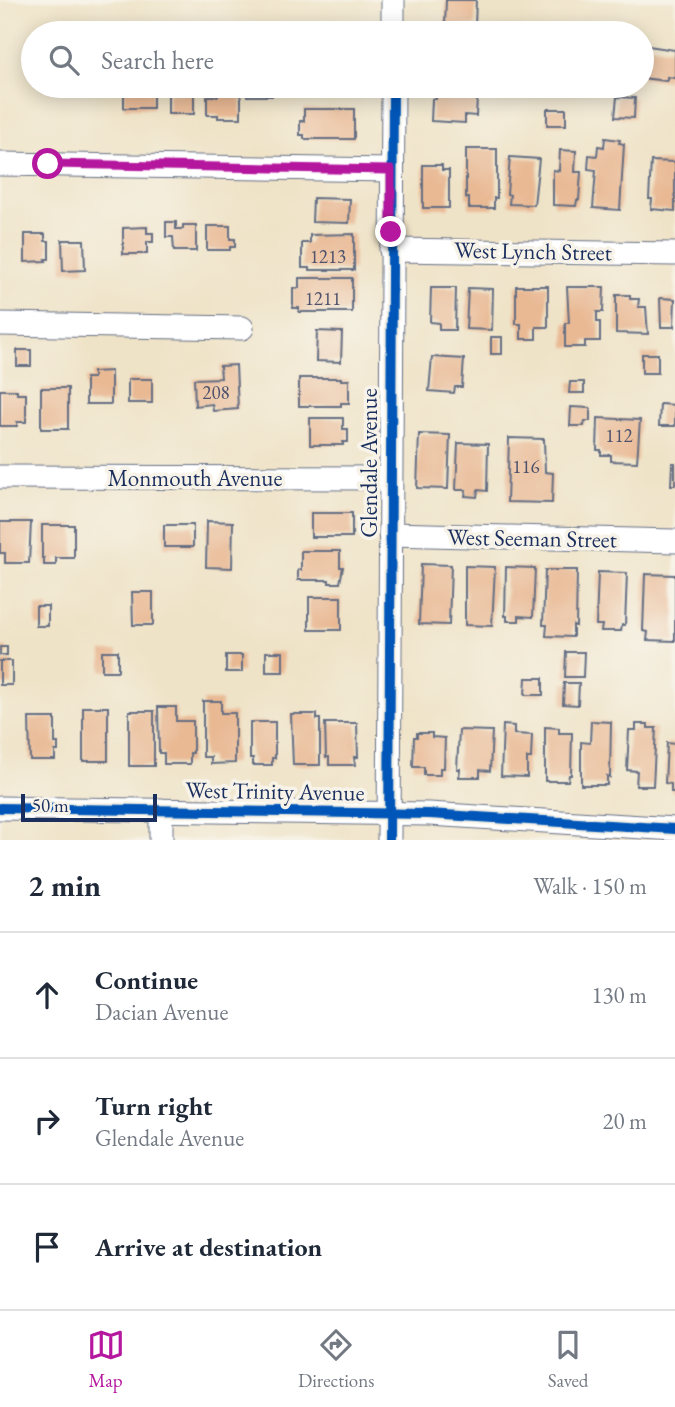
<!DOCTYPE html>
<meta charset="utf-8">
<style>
:root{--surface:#fff;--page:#f6f6f7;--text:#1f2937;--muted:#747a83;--line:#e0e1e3;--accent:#b5179e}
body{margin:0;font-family:"EB Garamond",serif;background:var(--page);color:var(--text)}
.scale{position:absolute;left:21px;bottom:18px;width:136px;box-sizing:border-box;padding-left:7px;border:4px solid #1b2f5e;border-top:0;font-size:19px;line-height:24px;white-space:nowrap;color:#1b2f5e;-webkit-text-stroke:5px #f7f3e8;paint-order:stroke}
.stop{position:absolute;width:21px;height:21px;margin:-16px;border:5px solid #b5179e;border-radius:50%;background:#fff}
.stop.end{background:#b5179e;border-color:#fff;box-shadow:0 2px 7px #0008}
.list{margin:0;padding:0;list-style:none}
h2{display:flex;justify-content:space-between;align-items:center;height:91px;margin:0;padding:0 28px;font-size:30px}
h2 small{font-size:23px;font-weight:400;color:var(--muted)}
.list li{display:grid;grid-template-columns:46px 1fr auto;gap:21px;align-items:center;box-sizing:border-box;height:126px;padding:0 28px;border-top:2px solid var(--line)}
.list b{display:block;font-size:26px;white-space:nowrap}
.list p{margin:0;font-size:23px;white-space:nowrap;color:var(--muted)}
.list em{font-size:23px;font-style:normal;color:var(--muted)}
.icon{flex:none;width:38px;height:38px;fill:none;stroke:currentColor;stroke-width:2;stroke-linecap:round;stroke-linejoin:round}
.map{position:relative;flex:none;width:675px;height:840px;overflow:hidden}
.search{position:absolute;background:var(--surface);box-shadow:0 4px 18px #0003;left:21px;right:21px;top:21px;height:77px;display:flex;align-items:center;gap:18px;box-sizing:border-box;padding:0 24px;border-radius:38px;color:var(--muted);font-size:26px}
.sheet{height:469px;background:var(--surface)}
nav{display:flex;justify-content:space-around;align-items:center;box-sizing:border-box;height:98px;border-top:2px solid var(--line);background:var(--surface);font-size:19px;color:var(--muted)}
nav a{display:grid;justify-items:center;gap:4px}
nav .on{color:var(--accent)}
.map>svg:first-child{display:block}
.building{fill:#e9b994}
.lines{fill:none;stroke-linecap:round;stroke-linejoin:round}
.minor-casing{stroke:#656e83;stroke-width:25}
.minor{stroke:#fff;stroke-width:23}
.cycleway-casing{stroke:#f7f3e8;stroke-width:15}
.cycleway{stroke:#0057b8;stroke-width:10}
.route{stroke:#b5179e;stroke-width:9}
.labels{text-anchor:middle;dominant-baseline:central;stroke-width:7;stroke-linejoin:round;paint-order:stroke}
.number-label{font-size:19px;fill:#4e526c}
.street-label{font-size:23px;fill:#1b2f5e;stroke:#f7f3e8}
</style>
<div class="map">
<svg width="675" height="840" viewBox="0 0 675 840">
<rect width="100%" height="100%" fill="#f7f3e8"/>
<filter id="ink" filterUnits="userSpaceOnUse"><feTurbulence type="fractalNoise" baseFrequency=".0143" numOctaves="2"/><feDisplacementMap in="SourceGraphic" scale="14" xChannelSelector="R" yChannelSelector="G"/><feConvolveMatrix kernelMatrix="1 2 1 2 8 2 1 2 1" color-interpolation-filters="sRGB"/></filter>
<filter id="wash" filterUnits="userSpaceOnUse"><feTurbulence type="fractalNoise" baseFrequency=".00686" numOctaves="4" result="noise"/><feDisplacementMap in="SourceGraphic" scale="28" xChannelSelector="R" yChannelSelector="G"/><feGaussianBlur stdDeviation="1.57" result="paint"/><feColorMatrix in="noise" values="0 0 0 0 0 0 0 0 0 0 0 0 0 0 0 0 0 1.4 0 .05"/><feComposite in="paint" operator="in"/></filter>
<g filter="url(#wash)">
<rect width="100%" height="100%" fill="#efe3c7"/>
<g id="blocks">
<g class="building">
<path d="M 446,0 L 476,0 L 475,26 L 445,25 Z"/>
<path d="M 313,29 L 344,29 L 344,33 L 293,33 L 293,30 Z"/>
<path d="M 642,45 L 675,50 L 675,78 L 667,77 L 667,81 L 642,78 Z"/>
<rect x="124" y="86" width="29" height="22"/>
<path d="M 247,86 L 273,86 L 272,96 L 247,96 Z"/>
<rect x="301" y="86" width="57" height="9"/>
<path d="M 218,87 L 241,87 L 241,118 L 218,118 L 218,115 L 207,115 L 207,96 L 218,96 Z"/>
<path d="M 437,88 L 472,89 L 471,98 L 477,98 L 476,116 L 465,115 L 465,123 L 431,121 L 432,99 L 436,99 Z"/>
<rect x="168" y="93" width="26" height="21"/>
<path d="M 617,97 L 635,98 L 634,118 L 615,117 Z"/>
<path d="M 304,109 L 354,109 L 354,139 L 304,139 L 304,135 L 300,135 L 300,121 L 304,121 Z"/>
<rect x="547" y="109" width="19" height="16"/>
<path d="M 605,138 L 620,140 L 619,143 L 624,144 L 620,210 L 593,208 L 596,170 L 588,169 L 589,155 L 597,156 L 598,146 L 604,147 Z"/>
<path d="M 466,149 L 497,149 L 497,198 L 494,198 L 494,208 L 469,208 L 469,198 L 466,198 Z"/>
<path d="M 560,150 L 576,151 L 575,172 L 581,172 L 579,200 L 577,200 L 576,206 L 553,205 L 553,170 L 559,171 Z"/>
<path d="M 510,157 L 539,159 L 534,205 L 509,204 L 510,195 L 507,194 Z"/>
<path d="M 651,161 L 675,162 L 675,211 L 651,209 L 652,199 L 649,199 Z"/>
<path d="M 423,165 L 442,165 L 442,170 L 449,170 L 449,208 L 423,208 Z"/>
<path d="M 313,198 L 350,199 L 349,223 L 312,222 Z"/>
<path d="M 166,222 L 176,222 L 176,229 L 183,229 L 183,225 L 196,225 L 196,251 L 174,251 L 173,237 L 166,237 Z"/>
<path d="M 207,226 L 230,226 L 230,239 L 235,239 L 235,247 L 230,247 L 230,250 L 207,250 Z"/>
<path d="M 147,227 L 147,233 L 153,233 L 153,242 L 147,242 L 147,254 L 123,254 L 123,228 Z"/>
<path d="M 25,234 L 45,234 L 45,241 L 49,241 L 49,259 L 45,259 L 46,261 L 25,262 Z"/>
<path d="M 354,234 L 354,270 L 310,270 L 310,268 L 302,268 L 302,243 L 310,243 L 310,235 Z"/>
<path d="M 62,240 L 84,240 L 85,270 L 63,271 Z"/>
<path d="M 299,278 L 352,278 L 352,312 L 299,312 L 299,308 L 293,308 L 293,288 L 299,288 Z"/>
<path d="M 516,286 L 548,286 L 548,327 L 536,327 L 536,339 L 521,339 L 521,324 L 516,324 Z"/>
<path d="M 567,287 L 604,287 L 603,312 L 597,312 L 597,322 L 600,322 L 600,341 L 585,341 L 585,347 L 565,347 L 565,323 L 569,323 Z"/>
<path d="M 431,288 L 456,288 L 455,330 L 439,330 L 439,323 L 430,322 Z"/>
<path d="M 468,288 L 493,289 L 492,330 L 466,329 Z"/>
<path d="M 616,295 L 630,295 L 630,299 L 639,299 L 638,307 L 646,307 L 648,334 L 616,333 Z"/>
<path d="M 660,298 L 675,299 L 674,327 L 661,327 Z"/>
<path d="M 317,331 L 342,332 L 341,362 L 316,361 Z"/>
<rect x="491" y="337" width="11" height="17"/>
<rect x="17" y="350" width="14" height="16"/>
<rect x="642" y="354" width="16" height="19"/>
<path d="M 432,357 L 464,359 L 462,387 L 455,387 L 454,393 L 429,391 Z"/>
<path d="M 236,365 L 238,409 L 213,411 L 212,404 L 195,406 L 194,379 L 221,378 L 220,366 Z"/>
<path d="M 111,371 L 111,404 L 86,404 L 86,378 L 93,378 L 93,372 Z"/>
<path d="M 299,378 L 341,378 L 341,380 L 349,380 L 349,403 L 341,403 L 341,406 L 299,406 Z"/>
<rect x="128" y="379" width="24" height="24"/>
<path d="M 570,382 L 584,382 L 584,393 L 569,393 Z"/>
<rect x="41" y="388" width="27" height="41"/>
<path d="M 0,390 L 17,390 L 17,394 L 26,394 L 26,422 L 17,422 L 17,426 L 0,426 Z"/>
<path d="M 660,404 L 675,405 L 675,426 L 659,426 Z"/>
<path d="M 571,407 L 590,408 L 590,421 L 585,421 L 584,426 L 570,426 Z"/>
<path d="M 310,418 L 343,418 L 343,429 L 348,429 L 348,442 L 343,442 L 343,445 L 310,445 Z"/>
<path d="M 598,418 L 640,420 L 637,462 L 611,461 L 611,455 L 601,455 L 601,450 L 597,450 Z"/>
<path d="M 419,434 L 450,435 L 448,489 L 417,488 Z"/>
<path d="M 509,438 L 544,439 L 545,472 L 553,473 L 552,503 L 507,502 Z"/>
<path d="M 458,443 L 488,444 L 487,491 L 478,490 L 477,497 L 465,496 L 466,490 L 456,490 Z"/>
<path d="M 672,463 L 675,463 L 675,485 L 671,485 Z"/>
<rect x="311" y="513" width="41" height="24"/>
<path d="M 207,521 L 233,522 L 232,568 L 206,567 Z"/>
<path d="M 0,522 L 31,522 L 29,563 L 5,563 L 5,553 L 0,553 Z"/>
<path d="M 42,525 L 74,525 L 74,558 L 56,558 L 56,565 L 44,565 L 44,558 L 42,558 Z"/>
<rect x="164" y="525" width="29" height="22"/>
<path d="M 301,551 L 340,551 L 340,567 L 343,567 L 340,583 L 329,583 L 329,580 L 298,580 L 298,570 L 301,570 Z"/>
<path d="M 421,564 L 451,565 L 449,625 L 419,624 Z"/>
<path d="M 465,566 L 495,567 L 492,626 L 465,625 Z"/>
<path d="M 506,567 L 535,568 L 533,617 L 519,616 L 519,621 L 507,621 L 507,616 L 505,616 Z"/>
<path d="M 545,570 L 577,570 L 576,626 L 573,625 L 573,637 L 546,636 L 547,625 L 543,625 Z"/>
<path d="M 598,572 L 627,573 L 625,625 L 622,625 L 621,631 L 601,631 L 602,625 L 596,625 Z"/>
<path d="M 645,574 L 675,575 L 675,641 L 647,640 L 648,632 L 643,631 Z"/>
<path d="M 132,592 L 153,592 L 153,625 L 133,625 Z"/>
<rect x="309" y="597" width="32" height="33"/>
<rect x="36" y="606" width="12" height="20"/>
<rect x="0" y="647" width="7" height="8"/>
<rect x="102" y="651" width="16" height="20"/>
<rect x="266" y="652" width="17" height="20"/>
<path d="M 566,652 L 584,652 L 583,677 L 565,677 Z"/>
<rect x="226" y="655" width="16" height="17"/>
<rect x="0" y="661" width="12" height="24"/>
<path d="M 526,678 L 543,678 L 543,695 L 525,695 Z"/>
<path d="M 564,683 L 579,683 L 578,705 L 563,704 Z"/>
<path d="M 203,701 L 221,701 L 221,713 L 235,713 L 235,763 L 211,764 L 211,757 L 203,757 Z"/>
<rect x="83" y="707" width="25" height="54"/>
<path d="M 158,707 L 176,707 L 176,721 L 193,721 L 193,753 L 190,753 L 190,764 L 164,764 L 164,753 L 159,753 Z"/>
<rect x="129" y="711" width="25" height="55"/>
<path d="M 291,714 L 317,714 L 317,719 L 320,719 L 320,765 L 293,765 Z"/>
<path d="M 29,718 L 55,718 L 55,743 L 58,743 L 58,751 L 55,751 L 55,760 L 30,760 Z"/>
<path d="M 591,721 L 611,722 L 610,777 L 607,776 L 607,785 L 581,785 L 581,742 L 590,743 Z"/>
<path d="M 250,722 L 275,722 L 275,758 L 272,758 L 272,765 L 253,765 L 253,758 L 250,758 Z"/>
<path d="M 325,723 L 357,723 L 358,757 L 354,757 L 355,765 L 329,765 L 329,757 L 326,757 Z"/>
<path d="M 636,724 L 648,724 L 648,728 L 656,728 L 653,786 L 636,786 L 637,771 L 627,770 L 629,730 L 636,730 Z"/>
<path d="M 503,725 L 514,726 L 514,734 L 532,735 L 531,758 L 527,758 L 527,777 L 501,776 Z"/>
<path d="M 545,727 L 559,728 L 559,733 L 572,733 L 571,775 L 569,775 L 568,781 L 545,781 Z"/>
<path d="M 459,730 L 492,731 L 490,771 L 480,770 L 480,777 L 459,777 L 460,769 L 457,769 Z"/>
<path d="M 417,733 L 432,733 L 432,737 L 445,738 L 444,768 L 440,768 L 440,775 L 424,775 L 424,767 L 413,767 L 414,737 L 417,737 Z"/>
<path d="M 667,743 L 675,744 L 675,792 L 671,792 L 671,784 L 665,783 Z"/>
</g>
</g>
</g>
<g filter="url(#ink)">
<use href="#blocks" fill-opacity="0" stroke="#656e83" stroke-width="2"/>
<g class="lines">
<g class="minor-casing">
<g id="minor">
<path d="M 393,0 L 393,33"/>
<path d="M 0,164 L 391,170"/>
<path d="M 391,250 L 675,254"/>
<path d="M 0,324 L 242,328"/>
<path d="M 0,477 L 390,478"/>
<path d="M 390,534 L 675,541"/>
<path d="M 0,808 L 429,814 L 675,829"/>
<path d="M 161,810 L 161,840"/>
<path d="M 389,840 L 393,86"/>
</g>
</g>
<use href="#minor" class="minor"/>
<g class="cycleway-casing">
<g id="cycleway">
<path d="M 0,808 L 429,814 L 675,829"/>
<path d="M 389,840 L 393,86"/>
</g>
</g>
<use href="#cycleway" class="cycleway"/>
</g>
</g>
<g class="lines" filter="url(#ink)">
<path class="route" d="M 48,164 L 391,170 L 391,232"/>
</g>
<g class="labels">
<g class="number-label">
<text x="328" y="256">1213</text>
<text x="323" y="298">1211</text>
<text x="216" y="392">208</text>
<text x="619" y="435">112</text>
<text x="526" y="466">116</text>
</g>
<g class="street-label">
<text transform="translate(533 251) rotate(1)">West Lynch Street</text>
<text transform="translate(369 463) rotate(-90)">Glendale Avenue</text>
<text x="195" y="478">Monmouth Avenue</text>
<text transform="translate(532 538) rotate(1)">West Seeman Street</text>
<text transform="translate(275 791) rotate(1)">West Trinity Avenue</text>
</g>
</g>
</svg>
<div class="scale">50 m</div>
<div class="stop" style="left:48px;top:164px"></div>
<div class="stop end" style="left:391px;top:232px"></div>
<div class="search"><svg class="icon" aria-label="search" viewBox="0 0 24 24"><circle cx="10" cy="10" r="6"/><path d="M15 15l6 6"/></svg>Search here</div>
</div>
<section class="sheet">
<h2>2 min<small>Walk · 150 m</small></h2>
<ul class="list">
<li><svg class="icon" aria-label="ahead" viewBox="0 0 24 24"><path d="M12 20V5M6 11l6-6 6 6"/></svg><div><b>Continue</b><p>Dacian Avenue</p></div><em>130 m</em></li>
<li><svg class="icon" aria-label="right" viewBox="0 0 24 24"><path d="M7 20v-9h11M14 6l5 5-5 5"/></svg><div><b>Turn right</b><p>Glendale Avenue</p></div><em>20 m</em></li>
<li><svg class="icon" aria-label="arrive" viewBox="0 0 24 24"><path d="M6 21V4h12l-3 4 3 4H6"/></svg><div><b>Arrive at destination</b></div></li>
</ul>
</section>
<nav>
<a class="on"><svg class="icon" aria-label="map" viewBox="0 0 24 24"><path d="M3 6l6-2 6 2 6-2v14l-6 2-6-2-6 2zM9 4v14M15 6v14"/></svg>Map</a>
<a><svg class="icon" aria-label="directions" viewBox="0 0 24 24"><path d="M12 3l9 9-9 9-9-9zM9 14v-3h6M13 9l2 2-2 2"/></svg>Directions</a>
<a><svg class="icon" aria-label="saved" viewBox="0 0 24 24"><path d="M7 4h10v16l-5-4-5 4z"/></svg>Saved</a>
</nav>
